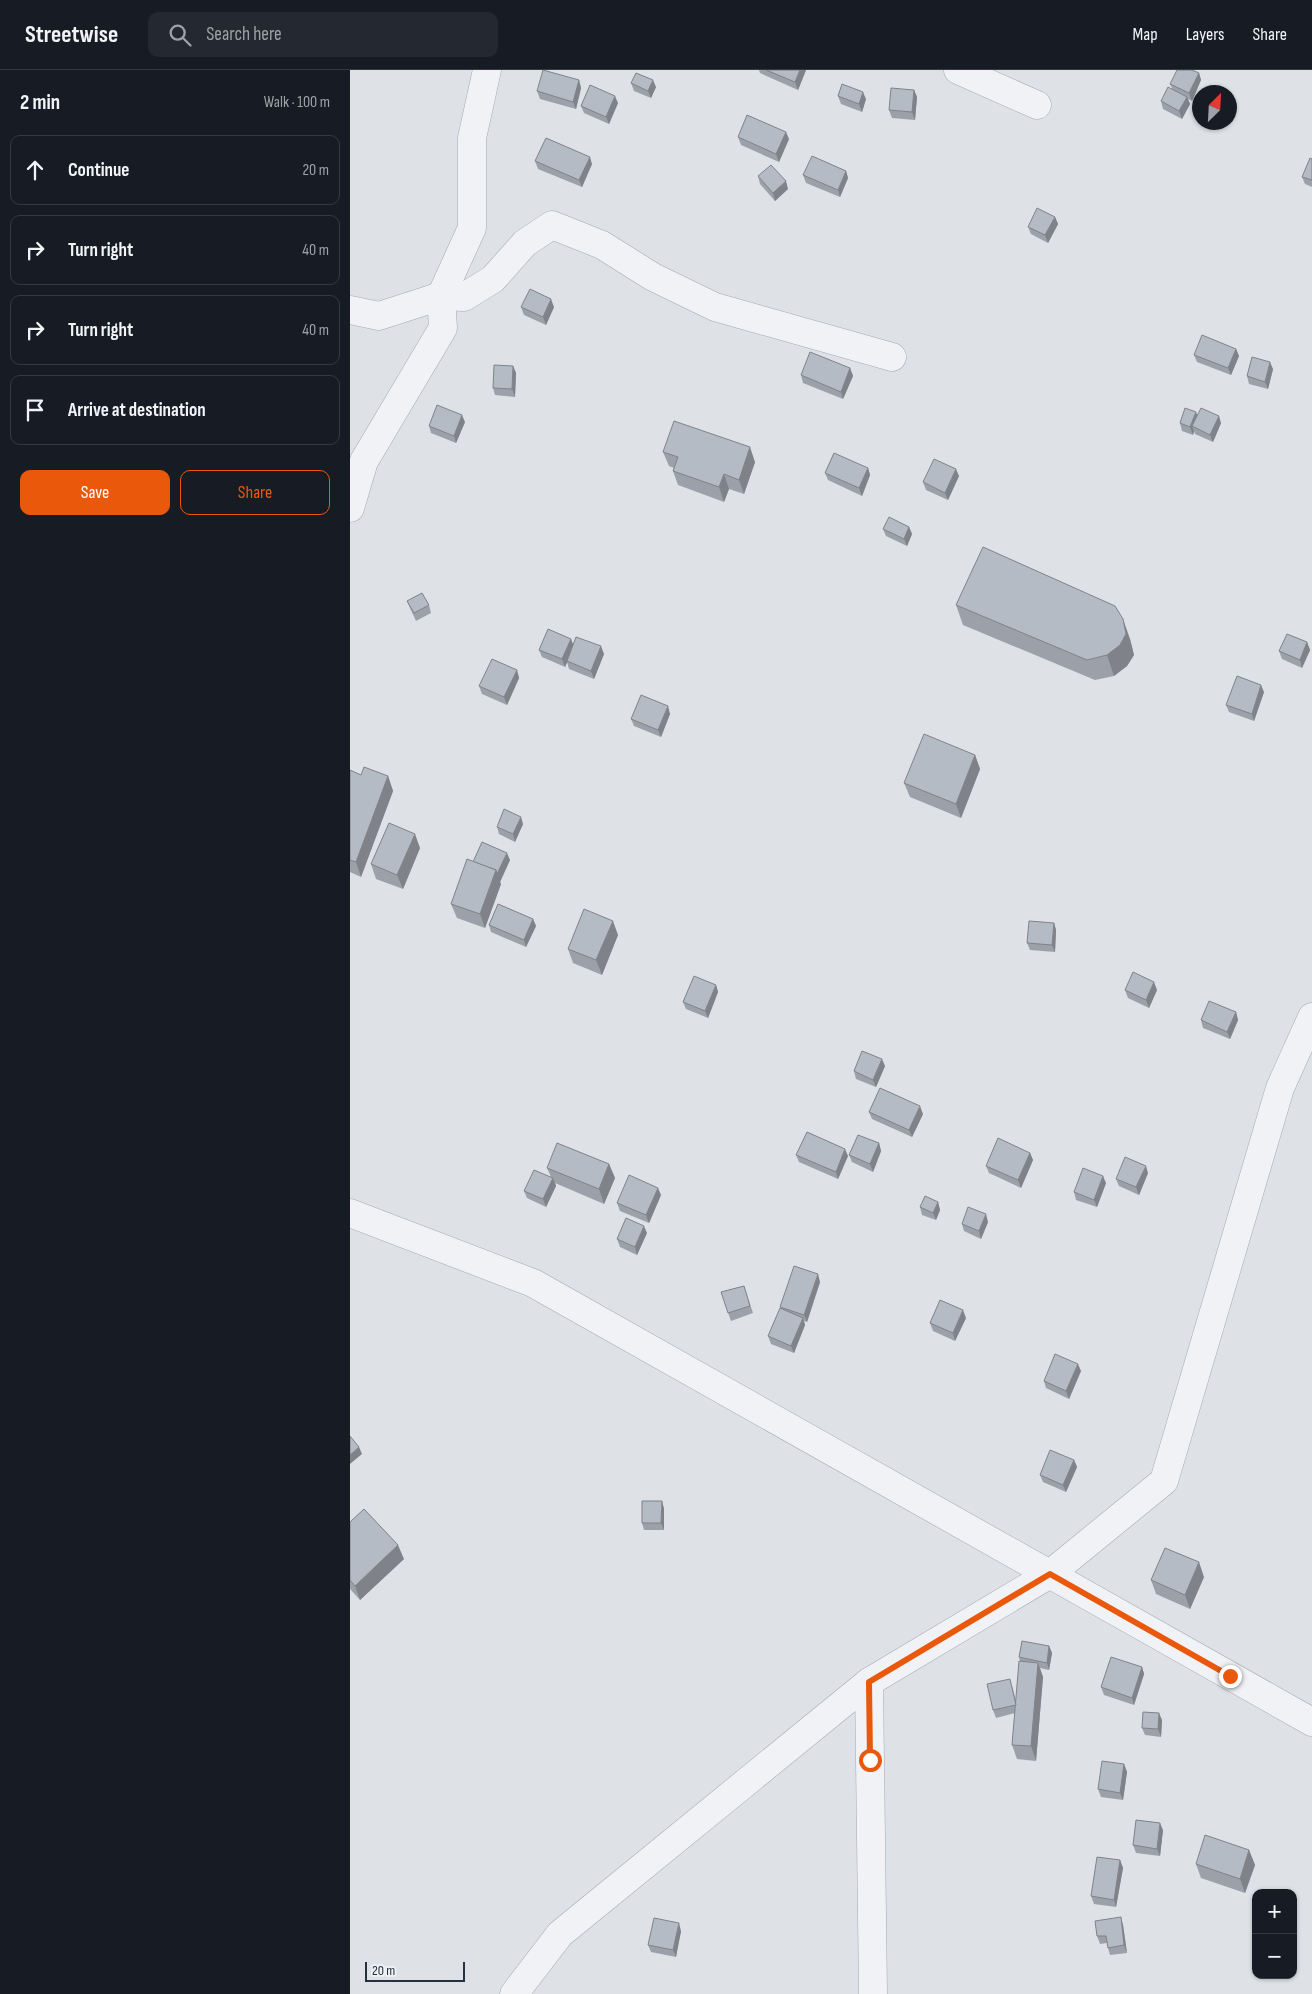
<!DOCTYPE html>
<meta charset="utf-8">
<style>
:root{--surface:#171b24;--page:#242831;--text:#f1f3f6;--muted:#9ea1a6;--line:#363941;--accent:#ea580c}
body{margin:0;font-family:"Sofia Sans Condensed",sans-serif;background:var(--page);color:var(--text)}
.controls{position:absolute;right:15px;bottom:15px;display:grid;overflow:hidden;border-radius:10px;box-shadow:0 1px 4px #0004}
.controls button{width:45px;height:45px;display:grid;place-items:center;padding:0;border:0;border-bottom:1px solid var(--line);background:var(--surface);color:var(--text);font:25px sans-serif}
.compass{position:absolute;left:842px;top:15px;width:45px;height:45px;border-radius:50%;background:var(--surface);box-shadow:0 1px 4px #0004;rotate:24deg}
.scale{position:absolute;left:15px;bottom:12px;width:100px;box-sizing:border-box;padding-left:5px;border:2px solid #27303e;border-top:0;font-size:14px;line-height:18px;white-space:nowrap;color:#27303e;-webkit-text-stroke:4px #edf1f5;paint-order:stroke}
.stop{position:absolute;width:15px;height:15px;margin:-11px;border:4px solid #ea580c;border-radius:50%;background:#fff}
.stop.end{background:#ea580c;border-color:#fff;box-shadow:0 1px 5px #0008}
.list{margin:0;padding:0;list-style:none}
h2{display:flex;justify-content:space-between;align-items:center;height:65px;margin:0;padding:0 20px;font-size:21px}
h2 small{font-size:16px;font-weight:400;color:var(--muted)}
.list li{display:grid;grid-template-columns:32px 1fr auto;gap:15px;align-items:center;box-sizing:border-box;height:70px;margin:0 10px 10px;padding:0 10px;border:1px solid var(--line);border-radius:10px}
.list b{display:block;font-size:19px;white-space:nowrap}
.list em{font-size:16px;font-style:normal;color:var(--muted)}
.actions{display:flex;gap:10px;padding:15px 20px}
.actions a{flex:1;padding:11px 0;border:1px solid var(--accent);border-radius:10px;text-align:center;font-size:18px;color:var(--accent)}
.actions .main{background:var(--accent);color:#fff}
.icon{flex:none;width:28px;height:28px;fill:none;stroke:currentColor;stroke-width:2;stroke-linecap:round;stroke-linejoin:round}
.map{position:relative;flex:none;width:962px;height:1924px;overflow:hidden}
header{display:flex;align-items:center;gap:30px;box-sizing:border-box;height:70px;padding:0 25px;background:var(--surface);border-bottom:1px solid var(--line)}
header strong{font-size:24px}
nav{display:flex;gap:28px;margin-inline-start:auto;font-size:18px}
.search{width:350px;height:45px;background:var(--page);display:flex;align-items:center;gap:12px;box-sizing:border-box;padding:0 18px;border-radius:10px;color:var(--muted);font-size:19px}
main{display:flex}
aside{flex:1;background:var(--surface)}
.map>svg:first-child{display:block}
.lines{fill:none;stroke-linecap:round;stroke-linejoin:round}
.street-casing{stroke:#a3a9b1;stroke-width:29}
.street{stroke:#f0f2f6;stroke-width:28}
.wall{fill:#9ca1a9}
.shaded-wall{fill:#7f8389}
.building{fill:#b5bbc4;stroke:#7f8389}
.route{stroke:#ea580c;stroke-width:6}
</style>
<header>
<strong>Streetwise</strong>
<div class="search"><svg class="icon" aria-label="search" viewBox="0 0 24 24"><circle cx="10" cy="10" r="6"/><path d="M15 15l6 6"/></svg>Search here</div>
<nav><a>Map</a><a>Layers</a><a>Share</a></nav>
</header>
<main>
<aside>
<h2>2 min<small>Walk · 100 m</small></h2>
<ul class="list">
<li><svg class="icon" aria-label="ahead" viewBox="0 0 24 24"><path d="M12 20V5M6 11l6-6 6 6"/></svg><div><b>Continue</b></div><em>20 m</em></li>
<li><svg class="icon" aria-label="right" viewBox="0 0 24 24"><path d="M7 20v-9h11M14 6l5 5-5 5"/></svg><div><b>Turn right</b></div><em>40 m</em></li>
<li><svg class="icon" aria-label="right" viewBox="0 0 24 24"><path d="M7 20v-9h11M14 6l5 5-5 5"/></svg><div><b>Turn right</b></div><em>40 m</em></li>
<li><svg class="icon" aria-label="arrive" viewBox="0 0 24 24"><path d="M6 21V4h12l-3 4 3 4H6"/></svg><div><b>Arrive at destination</b></div></li>
</ul>
<div class="actions"><a class="main">Save</a><a>Share</a></div>
</aside>
<div class="map">
<svg width="962" height="1924" viewBox="0 0 962 1924">
<rect width="100%" height="100%" fill="#dee2e7"/>
<g class="lines">
<g class="street-casing">
<g id="street">
<path d="M 608,0 L 687,35"/>
<path d="M 0,240 L 29,246 L 91,226 L 114,227 L 143,209 L 175,173 L 202,155 L 252,175 L 303,207 L 365,237 L 542,287"/>
<path d="M 0,438 L 14,391 L 93,258 L 91,226 L 122,158 L 122,68 L 137,0"/>
<path d="M 0,1143 L 183,1213 L 962,1652"/>
<path d="M 519,1612 L 523,1924"/>
<path d="M 164,1924 L 210,1864 L 519,1612 L 700,1504 L 814,1411 L 930,1018 L 962,947"/>
</g>
</g>
<use href="#street" class="street"/>
</g>
<g class="wall">
<path d="M 409,0 L 456,0 L 448,20 L 410,3 Z"/>
<path d="M 849,3 L 851,10 L 842,31 L 838,29 L 840,34 L 832,49 L 813,39 L 811,31 L 822,18 L 820,14 Z"/>
<path d="M 229,10 L 231,18 L 226,39 L 190,29 L 187,21 Z"/>
<path d="M 281,13 L 306,17 L 301,28 L 284,21 Z"/>
<path d="M 564,20 L 567,27 L 565,50 L 542,48 L 539,40 Z"/>
<path d="M 488,26 L 516,29 L 512,42 L 491,34 Z"/>
<path d="M 268,33 L 259,54 L 234,43 L 231,36 Z"/>
<path d="M 388,67 L 439,69 L 429,92 L 391,75 Z"/>
<path d="M 962,89 L 962,117 L 955,114 L 952,107 Z"/>
<path d="M 185,91 L 242,94 L 232,117 L 188,99 Z"/>
<path d="M 496,101 L 498,108 L 490,127 L 456,113 L 453,105 Z"/>
<path d="M 408,106 L 438,119 L 425,131 L 410,114 Z"/>
<path d="M 705,147 L 708,154 L 698,173 L 681,164 L 678,157 Z"/>
<path d="M 171,237 L 204,237 L 196,255 L 174,245 Z"/>
<path d="M 886,279 L 889,286 L 881,305 L 847,292 L 844,285 Z"/>
<path d="M 163,296 L 166,303 L 165,327 L 145,325 L 143,318 Z"/>
<path d="M 500,298 L 503,306 L 493,329 L 453,313 L 451,305 Z"/>
<path d="M 923,299 L 918,319 L 899,314 L 897,306 Z"/>
<path d="M 847,345 L 871,353 L 863,372 L 845,364 L 844,361 L 843,365 L 832,361 L 830,353 Z"/>
<path d="M 115,352 L 106,373 L 81,363 L 79,356 Z"/>
<path d="M 313,382 L 405,392 L 394,424 L 379,419 L 374,432 L 328,415 L 323,401 L 324,398 L 319,396 Z"/>
<path d="M 518,398 L 520,405 L 512,426 L 478,410 L 475,403 Z"/>
<path d="M 609,406 L 598,430 L 576,420 L 573,412 Z"/>
<path d="M 559,457 L 562,464 L 557,476 L 536,466 L 533,459 Z"/>
<path d="M 57,531 L 79,535 L 81,543 L 66,551 L 60,538 Z"/>
<path d="M 606,535 L 780,569 L 784,585 L 777,596 L 764,606 L 745,610 L 613,555 Z"/>
<path d="M 221,569 L 223,575 L 254,584 L 244,609 L 219,599 L 217,592 L 215,597 L 192,587 L 189,580 Z"/>
<path d="M 957,572 L 960,580 L 952,598 L 932,589 L 929,581 Z"/>
<path d="M 167,600 L 169,608 L 157,635 L 132,624 L 129,616 Z"/>
<path d="M 914,622 L 904,651 L 879,642 L 876,635 Z"/>
<path d="M 320,644 L 311,667 L 284,656 L 281,649 Z"/>
<path d="M 625,685 L 630,699 L 611,748 L 560,727 L 554,713 Z"/>
<path d="M 0,700 L 11,705 L 38,706 L 43,721 L 11,807 L 0,802 Z"/>
<path d="M 173,754 L 165,772 L 149,764 L 147,757 Z"/>
<path d="M 70,778 L 53,819 L 26,809 L 21,794 Z"/>
<path d="M 160,790 L 150,812 L 151,814 L 135,858 L 107,848 L 101,834 L 123,792 Z"/>
<path d="M 183,849 L 186,856 L 176,877 L 141,862 L 139,855 Z"/>
<path d="M 704,853 L 706,860 L 705,882 L 680,880 L 677,873 Z"/>
<path d="M 268,865 L 252,905 L 223,893 L 218,879 Z"/>
<path d="M 366,915 L 368,922 L 358,948 L 336,939 L 333,932 Z"/>
<path d="M 775,920 L 807,920 L 799,938 L 778,928 Z"/>
<path d="M 886,942 L 888,950 L 880,969 L 853,958 L 851,950 Z"/>
<path d="M 535,996 L 526,1017 L 506,1009 L 504,1001 Z"/>
<path d="M 519,1042 L 573,1044 L 562,1067 L 522,1049 Z"/>
<path d="M 529,1073 L 531,1081 L 523,1102 L 502,1092 L 499,1085 Z"/>
<path d="M 680,1083 L 683,1090 L 671,1118 L 639,1103 L 636,1096 Z"/>
<path d="M 446,1085 L 498,1086 L 488,1109 L 449,1092 Z"/>
<path d="M 259,1094 L 265,1108 L 254,1134 L 205,1113 L 206,1116 L 196,1137 L 177,1128 L 174,1121 L 201,1107 L 197,1098 Z"/>
<path d="M 798,1103 L 789,1125 L 769,1116 L 766,1109 Z"/>
<path d="M 756,1113 L 747,1137 L 726,1130 L 724,1122 Z"/>
<path d="M 311,1125 L 299,1153 L 270,1141 L 267,1133 Z"/>
<path d="M 588,1132 L 590,1140 L 586,1150 L 572,1145 L 570,1137 Z"/>
<path d="M 638,1152 L 631,1169 L 614,1161 L 612,1154 Z"/>
<path d="M 297,1163 L 287,1185 L 270,1177 L 267,1169 Z"/>
<path d="M 470,1212 L 457,1252 L 454,1251 L 455,1255 L 444,1283 L 421,1274 L 418,1266 L 431,1238 L 430,1237 Z"/>
<path d="M 394,1216 L 403,1243 L 381,1251 L 371,1222 Z"/>
<path d="M 616,1248 L 605,1271 L 583,1261 L 580,1253 Z"/>
<path d="M 731,1301 L 719,1329 L 696,1318 L 694,1311 Z"/>
<path d="M 724,1390 L 727,1397 L 716,1422 L 693,1412 L 690,1405 Z"/>
<path d="M 312,1431 L 314,1439 L 314,1460 L 294,1460 L 292,1453 Z"/>
<path d="M 0,1452 L 54,1489 L 10,1530 L 0,1519 Z"/>
<path d="M 854,1507 L 840,1539 L 806,1524 L 801,1510 Z"/>
<path d="M 699,1576 L 702,1583 L 699,1600 L 690,1598 L 693,1607 L 686,1691 L 667,1689 L 662,1675 L 665,1643 L 646,1648 L 643,1640 L 662,1616 L 666,1631 L 670,1591 L 669,1587 Z"/>
<path d="M 792,1597 L 794,1604 L 784,1635 L 754,1625 L 751,1617 Z"/>
<path d="M 812,1650 L 811,1667 L 795,1665 L 792,1658 Z"/>
<path d="M 774,1694 L 777,1702 L 773,1730 L 751,1727 L 748,1719 Z"/>
<path d="M 813,1760 L 810,1786 L 786,1783 L 783,1775 Z"/>
<path d="M 899,1780 L 905,1795 L 895,1823 L 851,1808 L 846,1794 Z"/>
<path d="M 770,1790 L 773,1798 L 766,1837 L 744,1834 L 741,1826 Z"/>
<path d="M 773,1855 L 777,1883 L 760,1885 L 758,1878 L 757,1873 L 750,1874 L 747,1866 Z"/>
<path d="M 331,1861 L 326,1887 L 301,1882 L 298,1875 Z"/>
</g>
<g class="shaded-wall">
<path d="M 450,0 L 456,0 L 448,20 L 445,12 Z"/>
<path d="M 849,3 L 851,10 L 842,31 L 839,23 Z"/>
<path d="M 229,10 L 231,18 L 226,39 L 223,32 Z"/>
<path d="M 303,10 L 306,17 L 301,28 L 298,21 Z"/>
<path d="M 564,20 L 567,27 L 565,50 L 562,42 Z"/>
<path d="M 513,22 L 516,29 L 512,42 L 509,34 Z"/>
<path d="M 265,26 L 268,33 L 259,54 L 256,47 Z"/>
<path d="M 837,27 L 840,34 L 832,49 L 829,41 Z"/>
<path d="M 436,62 L 439,69 L 429,92 L 426,84 Z"/>
<path d="M 240,87 L 242,94 L 232,117 L 229,110 Z"/>
<path d="M 496,101 L 498,108 L 490,127 L 488,120 Z"/>
<path d="M 436,111 L 438,119 L 425,131 L 423,123 Z"/>
<path d="M 705,147 L 708,154 L 698,173 L 695,165 Z"/>
<path d="M 201,229 L 204,237 L 196,255 L 193,247 Z"/>
<path d="M 886,279 L 889,286 L 881,305 L 878,298 Z"/>
<path d="M 920,292 L 923,299 L 918,319 L 915,312 Z"/>
<path d="M 163,296 L 166,303 L 165,327 L 162,319 Z"/>
<path d="M 500,298 L 503,306 L 493,329 L 491,322 Z"/>
<path d="M 846,342 L 849,349 L 842,356 L 844,361 L 843,365 L 840,357 Z"/>
<path d="M 112,345 L 115,352 L 106,373 L 104,366 Z"/>
<path d="M 869,346 L 871,353 L 863,372 L 860,365 Z"/>
<path d="M 400,377 L 405,392 L 394,424 L 389,410 Z"/>
<path d="M 518,398 L 520,405 L 512,426 L 509,418 Z"/>
<path d="M 606,399 L 609,406 L 598,430 L 595,423 Z"/>
<path d="M 374,404 L 379,419 L 374,432 L 369,417 Z"/>
<path d="M 559,457 L 562,464 L 557,476 L 554,469 Z"/>
<path d="M 773,549 L 780,569 L 784,585 L 777,596 L 764,606 L 757,585 Z"/>
<path d="M 221,569 L 224,577 L 215,597 L 212,589 Z"/>
<path d="M 957,572 L 960,580 L 952,598 L 950,590 Z"/>
<path d="M 251,576 L 254,584 L 244,609 L 241,601 Z"/>
<path d="M 167,600 L 169,608 L 157,635 L 154,627 Z"/>
<path d="M 911,615 L 914,622 L 904,651 L 902,644 Z"/>
<path d="M 318,636 L 320,644 L 311,667 L 308,660 Z"/>
<path d="M 625,685 L 630,699 L 611,748 L 606,734 Z"/>
<path d="M 38,706 L 43,721 L 11,807 L 6,792 Z"/>
<path d="M 171,747 L 173,754 L 165,772 L 163,764 Z"/>
<path d="M 65,764 L 70,778 L 53,819 L 47,805 Z"/>
<path d="M 157,783 L 160,790 L 150,812 L 151,814 L 135,858 L 130,844 L 146,800 Z"/>
<path d="M 183,849 L 186,856 L 176,877 L 174,870 Z"/>
<path d="M 263,851 L 268,865 L 252,905 L 246,890 Z"/>
<path d="M 704,853 L 706,860 L 705,882 L 702,875 Z"/>
<path d="M 804,912 L 807,920 L 799,938 L 796,930 Z"/>
<path d="M 366,915 L 368,922 L 358,948 L 355,941 Z"/>
<path d="M 886,942 L 888,950 L 880,969 L 877,962 Z"/>
<path d="M 532,989 L 535,996 L 526,1017 L 523,1010 Z"/>
<path d="M 570,1036 L 573,1044 L 562,1067 L 559,1060 Z"/>
<path d="M 529,1073 L 531,1081 L 523,1102 L 520,1094 Z"/>
<path d="M 495,1079 L 498,1086 L 488,1109 L 486,1102 Z"/>
<path d="M 680,1083 L 683,1090 L 671,1118 L 668,1110 Z"/>
<path d="M 259,1094 L 265,1108 L 254,1134 L 249,1119 Z"/>
<path d="M 796,1096 L 798,1103 L 789,1125 L 786,1117 Z"/>
<path d="M 753,1106 L 756,1113 L 747,1137 L 744,1130 Z"/>
<path d="M 203,1108 L 206,1116 L 196,1137 L 193,1129 Z"/>
<path d="M 308,1118 L 311,1125 L 299,1153 L 296,1145 Z"/>
<path d="M 588,1132 L 590,1140 L 586,1150 L 583,1143 Z"/>
<path d="M 636,1144 L 638,1152 L 631,1169 L 629,1161 Z"/>
<path d="M 294,1156 L 297,1163 L 287,1185 L 285,1177 Z"/>
<path d="M 468,1204 L 470,1212 L 457,1252 L 454,1245 Z"/>
<path d="M 613,1240 L 616,1248 L 605,1271 L 603,1263 Z"/>
<path d="M 453,1248 L 455,1255 L 444,1283 L 441,1276 Z"/>
<path d="M 728,1294 L 731,1301 L 719,1329 L 716,1321 Z"/>
<path d="M 9,1377 L 12,1384 L 0,1394 L 0,1385 Z"/>
<path d="M 724,1390 L 727,1397 L 716,1422 L 713,1415 Z"/>
<path d="M 312,1431 L 314,1439 L 314,1460 L 311,1453 Z"/>
<path d="M 48,1475 L 54,1489 L 10,1530 L 5,1516 Z"/>
<path d="M 849,1492 L 854,1507 L 840,1539 L 835,1525 Z"/>
<path d="M 699,1576 L 702,1583 L 699,1600 L 697,1593 Z"/>
<path d="M 688,1593 L 693,1607 L 686,1691 L 681,1676 Z"/>
<path d="M 792,1597 L 794,1604 L 784,1635 L 782,1628 Z"/>
<path d="M 809,1643 L 812,1650 L 811,1667 L 808,1659 Z"/>
<path d="M 774,1694 L 777,1702 L 773,1730 L 770,1723 Z"/>
<path d="M 810,1753 L 813,1760 L 810,1786 L 807,1779 Z"/>
<path d="M 899,1780 L 905,1795 L 895,1823 L 890,1809 Z"/>
<path d="M 770,1790 L 773,1798 L 766,1837 L 764,1830 Z"/>
<path d="M 771,1847 L 773,1855 L 777,1883 L 774,1875 Z"/>
<path d="M 329,1853 L 331,1861 L 326,1887 L 323,1880 Z"/>
</g>
<g class="building">
<path d="M 193,0 L 229,10 L 223,32 L 187,21 Z"/>
<path d="M 416,0 L 450,0 L 445,12 Z"/>
<path d="M 827,0 L 842,0 L 849,3 L 839,23 L 820,14 Z"/>
<path d="M 286,3 L 303,10 L 298,21 L 281,13 Z"/>
<path d="M 492,14 L 513,22 L 509,34 L 488,26 Z"/>
<path d="M 240,15 L 265,26 L 256,47 L 231,36 Z"/>
<path d="M 818,17 L 837,27 L 829,41 L 811,31 Z"/>
<path d="M 541,18 L 564,20 L 562,42 L 539,40 Z"/>
<path d="M 397,45 L 436,62 L 426,84 L 388,67 Z"/>
<path d="M 196,68 L 240,87 L 229,110 L 185,91 Z"/>
<path d="M 462,86 L 496,101 L 488,120 L 453,105 Z"/>
<path d="M 960,88 L 962,89 L 962,110 L 952,107 Z"/>
<path d="M 421,95 L 436,111 L 423,123 L 408,106 Z"/>
<path d="M 687,138 L 705,147 L 695,165 L 678,157 Z"/>
<path d="M 180,219 L 201,229 L 193,247 L 171,237 Z"/>
<path d="M 852,265 L 886,279 L 878,298 L 844,285 Z"/>
<path d="M 460,282 L 500,298 L 491,322 L 451,305 Z"/>
<path d="M 902,287 L 920,292 L 915,312 L 897,306 Z"/>
<path d="M 144,295 L 163,296 L 162,319 L 143,318 Z"/>
<path d="M 87,335 L 112,345 L 104,366 L 79,356 Z"/>
<path d="M 835,338 L 846,342 L 840,357 L 830,353 Z"/>
<path d="M 851,338 L 869,346 L 860,365 L 842,356 Z"/>
<path d="M 324,351 L 400,377 L 389,410 L 374,404 L 369,417 L 323,401 L 328,387 L 313,382 Z"/>
<path d="M 484,383 L 518,398 L 509,418 L 475,403 Z"/>
<path d="M 584,389 L 606,399 L 595,423 L 573,412 Z"/>
<path d="M 539,447 L 559,457 L 554,469 L 533,459 Z"/>
<path d="M 633,477 L 765,536 L 773,549 L 776,564 L 770,575 L 757,585 L 737,590 L 606,535 Z"/>
<path d="M 72,523 L 79,535 L 64,543 L 57,531 Z"/>
<path d="M 198,559 L 221,569 L 212,589 L 189,580 Z"/>
<path d="M 937,564 L 957,572 L 950,590 L 929,581 Z"/>
<path d="M 226,567 L 251,576 L 241,601 L 217,591 Z"/>
<path d="M 142,589 L 167,600 L 154,627 L 129,616 Z"/>
<path d="M 887,606 L 911,615 L 902,644 L 876,635 Z"/>
<path d="M 291,625 L 318,636 L 308,660 L 281,649 Z"/>
<path d="M 574,664 L 625,685 L 606,734 L 554,713 Z"/>
<path d="M 14,697 L 38,706 L 6,792 L 0,790 L 0,700 L 11,705 Z"/>
<path d="M 154,739 L 171,747 L 163,764 L 147,757 Z"/>
<path d="M 39,753 L 65,764 L 47,805 L 21,794 Z"/>
<path d="M 132,772 L 157,783 L 147,804 L 146,800 L 123,792 Z"/>
<path d="M 117,789 L 146,800 L 130,844 L 101,834 Z"/>
<path d="M 148,834 L 183,849 L 174,870 L 139,855 Z"/>
<path d="M 234,839 L 263,851 L 246,890 L 218,879 Z"/>
<path d="M 679,851 L 704,853 L 702,875 L 677,873 Z"/>
<path d="M 783,902 L 804,912 L 796,930 L 775,920 Z"/>
<path d="M 344,906 L 366,915 L 355,941 L 333,932 Z"/>
<path d="M 859,931 L 886,942 L 877,962 L 851,950 Z"/>
<path d="M 512,981 L 532,989 L 523,1010 L 504,1001 Z"/>
<path d="M 530,1018 L 570,1036 L 559,1060 L 519,1042 Z"/>
<path d="M 457,1062 L 495,1079 L 486,1102 L 446,1085 Z"/>
<path d="M 508,1065 L 529,1073 L 520,1094 L 499,1085 Z"/>
<path d="M 648,1068 L 680,1083 L 668,1110 L 636,1096 Z"/>
<path d="M 207,1073 L 259,1094 L 249,1119 L 197,1098 Z"/>
<path d="M 775,1087 L 796,1096 L 786,1117 L 766,1109 Z"/>
<path d="M 733,1098 L 753,1106 L 744,1130 L 724,1122 Z"/>
<path d="M 184,1100 L 203,1108 L 193,1129 L 174,1121 Z"/>
<path d="M 279,1105 L 308,1118 L 296,1145 L 267,1133 Z"/>
<path d="M 575,1126 L 588,1132 L 583,1143 L 570,1137 Z"/>
<path d="M 618,1137 L 636,1144 L 629,1161 L 612,1154 Z"/>
<path d="M 276,1148 L 294,1156 L 285,1177 L 267,1169 Z"/>
<path d="M 444,1196 L 468,1204 L 454,1245 L 430,1237 Z"/>
<path d="M 394,1216 L 400,1236 L 378,1243 L 371,1222 Z"/>
<path d="M 590,1230 L 613,1240 L 603,1263 L 580,1253 Z"/>
<path d="M 430,1238 L 453,1248 L 441,1276 L 418,1266 Z"/>
<path d="M 705,1284 L 728,1294 L 716,1321 L 694,1311 Z"/>
<path d="M 0,1366 L 9,1377 L 0,1385 Z"/>
<path d="M 700,1380 L 724,1390 L 713,1415 L 690,1405 Z"/>
<path d="M 292,1431 L 312,1431 L 311,1453 L 292,1453 Z"/>
<path d="M 14,1439 L 48,1475 L 5,1516 L 0,1510 L 0,1452 Z"/>
<path d="M 815,1478 L 849,1492 L 835,1525 L 801,1510 Z"/>
<path d="M 672,1571 L 699,1576 L 697,1593 L 669,1587 Z"/>
<path d="M 761,1587 L 792,1597 L 782,1628 L 751,1617 Z"/>
<path d="M 669,1591 L 688,1593 L 681,1676 L 662,1675 Z"/>
<path d="M 660,1609 L 666,1635 L 643,1640 L 637,1614 Z"/>
<path d="M 793,1642 L 809,1643 L 808,1659 L 792,1658 Z"/>
<path d="M 752,1691 L 774,1694 L 770,1723 L 748,1719 Z"/>
<path d="M 786,1750 L 810,1753 L 807,1779 L 783,1775 Z"/>
<path d="M 855,1765 L 899,1780 L 890,1809 L 846,1794 Z"/>
<path d="M 747,1787 L 770,1790 L 764,1830 L 741,1826 Z"/>
<path d="M 771,1847 L 774,1875 L 758,1878 L 756,1866 L 747,1866 L 745,1851 Z"/>
<path d="M 304,1848 L 329,1853 L 323,1880 L 298,1875 Z"/>
</g>
<g class="lines">
<path class="route" d="M 520,1690 L 519,1612 L 700,1504 L 880,1606"/>
</g>
</svg>
<div class="controls">
<button>+</button>
<button>−</button>
</div>
<svg class="compass" viewBox="-18 -18 36 36"><path d="M0-13l5 13h-10z" fill="#e53935"/><path d="M0 13l5-13h-10z" fill="#9ea1a6"/></svg>
<div class="scale">20 m</div>
<div class="stop" style="left:520px;top:1690px"></div>
<div class="stop end" style="left:880px;top:1606px"></div>
</div>
</main>
